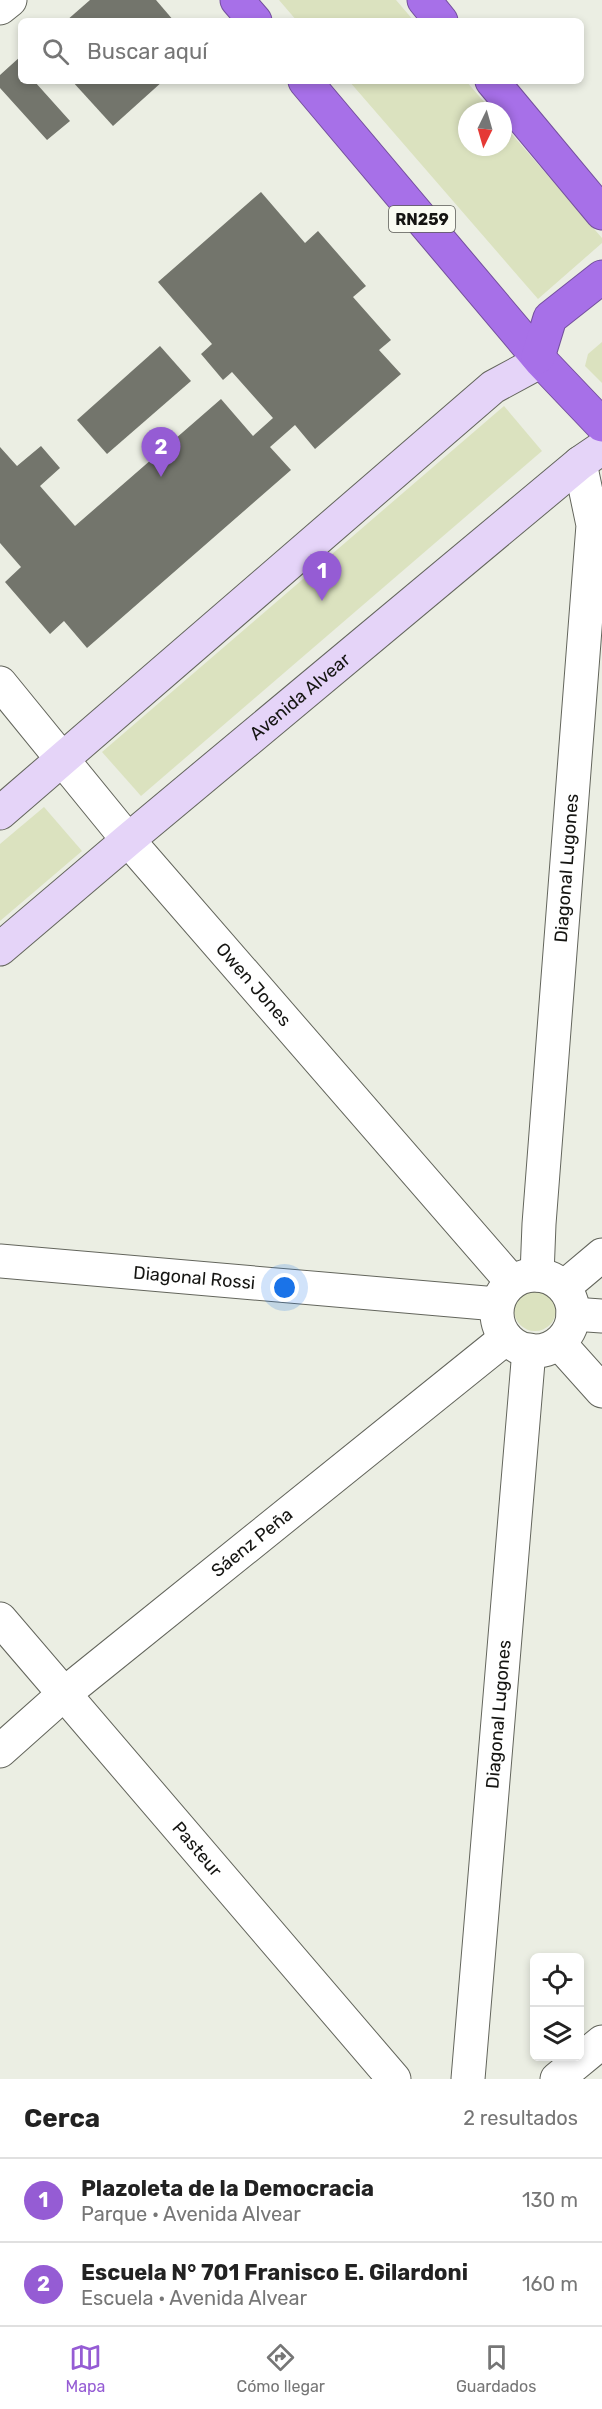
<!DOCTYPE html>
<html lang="es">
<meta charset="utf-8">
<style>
:root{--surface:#fff;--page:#f2f2f2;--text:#222;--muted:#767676;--line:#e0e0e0;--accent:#955cd4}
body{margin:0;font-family:Rubik,sans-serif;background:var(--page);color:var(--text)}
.controls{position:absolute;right:18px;bottom:18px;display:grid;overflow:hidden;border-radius:9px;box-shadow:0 3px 9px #0003}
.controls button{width:54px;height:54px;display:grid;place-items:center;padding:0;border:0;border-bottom:2px solid var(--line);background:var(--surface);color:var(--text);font:30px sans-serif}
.compass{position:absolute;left:458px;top:102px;width:54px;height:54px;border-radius:50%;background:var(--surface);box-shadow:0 3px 9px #0003;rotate:185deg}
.you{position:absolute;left:285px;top:1288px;width:21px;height:21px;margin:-15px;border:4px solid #fff;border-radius:50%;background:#1a73e8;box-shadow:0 0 0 9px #1a73e833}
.badge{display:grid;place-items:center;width:39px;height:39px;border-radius:50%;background:var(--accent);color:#fff;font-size:20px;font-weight:700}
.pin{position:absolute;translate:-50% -50px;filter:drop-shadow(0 2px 3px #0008)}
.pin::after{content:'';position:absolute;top:32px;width:21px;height:18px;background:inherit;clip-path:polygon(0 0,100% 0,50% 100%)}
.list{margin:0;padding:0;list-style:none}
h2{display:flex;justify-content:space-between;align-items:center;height:78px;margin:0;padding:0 24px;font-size:26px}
h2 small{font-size:20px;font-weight:400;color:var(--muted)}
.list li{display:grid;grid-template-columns:39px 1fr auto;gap:18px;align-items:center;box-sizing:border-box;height:84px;padding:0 24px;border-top:2px solid var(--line)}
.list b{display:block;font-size:22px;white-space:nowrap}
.list p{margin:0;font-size:20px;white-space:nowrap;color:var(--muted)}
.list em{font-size:20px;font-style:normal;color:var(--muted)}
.icon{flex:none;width:33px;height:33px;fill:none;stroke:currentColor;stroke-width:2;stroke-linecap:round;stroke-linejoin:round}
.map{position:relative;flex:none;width:602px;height:2079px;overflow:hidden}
.search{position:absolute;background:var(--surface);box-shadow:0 3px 9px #0003;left:18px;right:18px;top:18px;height:66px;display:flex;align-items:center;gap:15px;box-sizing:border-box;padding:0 21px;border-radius:9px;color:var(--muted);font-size:22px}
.sheet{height:246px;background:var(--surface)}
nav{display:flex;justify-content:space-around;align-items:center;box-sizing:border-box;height:84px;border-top:2px solid var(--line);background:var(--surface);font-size:16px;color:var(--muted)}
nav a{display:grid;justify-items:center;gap:3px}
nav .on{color:var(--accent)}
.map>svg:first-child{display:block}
.green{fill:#dbe2bf}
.building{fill:#73756c}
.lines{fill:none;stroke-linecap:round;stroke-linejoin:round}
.street-casing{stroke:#63655c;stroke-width:35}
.secondary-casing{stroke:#63655c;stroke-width:35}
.highway-casing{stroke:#74509d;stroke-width:35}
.street{stroke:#fff;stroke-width:33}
.secondary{stroke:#e5d4f8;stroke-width:33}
.highway{stroke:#a770e8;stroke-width:33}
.labels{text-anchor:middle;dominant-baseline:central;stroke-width:4.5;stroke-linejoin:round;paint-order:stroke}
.shield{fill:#f9fbf1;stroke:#595a55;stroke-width:1.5}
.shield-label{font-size:16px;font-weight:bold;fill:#151512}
.street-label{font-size:18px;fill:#151512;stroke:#f9fbf1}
</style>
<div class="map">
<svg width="602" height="2079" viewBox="0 0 602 2079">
<rect width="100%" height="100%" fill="#ebeee3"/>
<g class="green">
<path d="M 279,0 L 396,0 L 414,21 L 297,21 Z"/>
<path d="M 349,81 L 466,81 L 492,111 L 467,111 L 467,147 L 503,147 L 503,124 L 602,238 L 602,243 L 538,299 Z"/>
<path d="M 602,342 L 602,383 L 585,366 L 588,354 Z"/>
<path d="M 504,406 L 542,451 L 141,796 L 102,752 Z"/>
<path d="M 44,807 L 82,851 L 0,921 L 0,844 Z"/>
<circle cx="535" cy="1310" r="21"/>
</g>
<g class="building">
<path d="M 90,0 L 156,0 L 174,21 L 66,21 Z"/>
<path d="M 21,56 L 21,81 L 37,81 L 35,82 L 70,121 L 47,140 L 0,88 L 0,75 Z"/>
<path d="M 72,81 L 163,81 L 113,126 Z"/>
<path d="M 261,192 L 305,243 L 318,231 L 366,286 L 353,297 L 391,340 L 379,350 L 401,374 L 315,449 L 295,425 L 270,447 L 291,470 L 87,648 L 64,621 L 50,634 L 5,582 L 21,567 L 0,543 L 0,447 L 17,466 L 41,446 L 60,468 L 40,486 L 75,526 L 221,399 L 253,436 L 273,418 L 232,372 L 223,380 L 201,354 L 212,344 L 158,282 Z"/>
<path d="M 160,346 L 191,381 L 107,454 L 77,420 Z"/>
</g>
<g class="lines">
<g class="street-casing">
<g id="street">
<path d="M 0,8 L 10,0"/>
<path id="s1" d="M 0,683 L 128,840 L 512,1282"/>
<path id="s2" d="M 0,1261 L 497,1304"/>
<circle cx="535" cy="1313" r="38"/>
<path id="s3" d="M 537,1275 L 539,1224 L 593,525 L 580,463"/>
<path d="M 564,1287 L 602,1255"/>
<path d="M 573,1314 L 602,1316"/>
<path d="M 559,1343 L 602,1391"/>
<path id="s4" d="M 0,1619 L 394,2079"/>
<path id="s5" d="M 0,1751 L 64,1694 L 506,1338"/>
<path id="s6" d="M 468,2079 L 529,1350"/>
<path d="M 557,2079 L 602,2042"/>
</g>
</g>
<g class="secondary-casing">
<g id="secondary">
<path d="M 0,813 L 493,387 L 541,361"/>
<path id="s7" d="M 0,949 L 128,840 L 580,463 L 602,448"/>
</g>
</g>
<g class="highway-casing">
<g id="highway">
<path d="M 237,0 L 255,21"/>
<path d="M 424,0 L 441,21"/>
<path d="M 305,81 L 541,361 L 602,425"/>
<path d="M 492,81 L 602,213"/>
<path d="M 538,357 L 550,318 L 602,277"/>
</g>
</g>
<use href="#street" class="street"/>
<use href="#secondary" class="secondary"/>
<use href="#highway" class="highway"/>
</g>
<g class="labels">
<rect class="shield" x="389" y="206" width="66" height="26" rx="4.5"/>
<g class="shield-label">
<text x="422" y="219">RN259</text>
</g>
<g class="street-label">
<text stroke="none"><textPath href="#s7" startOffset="392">Avenida Alvear</textPath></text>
<text stroke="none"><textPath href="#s3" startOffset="408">Diagonal Lugones</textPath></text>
<text stroke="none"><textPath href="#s1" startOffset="394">Owen Jones</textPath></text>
<text stroke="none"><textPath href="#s2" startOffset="195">Diagonal Rossi</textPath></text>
<text stroke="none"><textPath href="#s5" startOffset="327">Sáenz Peña</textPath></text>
<text stroke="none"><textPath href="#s6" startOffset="366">Diagonal Lugones</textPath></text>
<text stroke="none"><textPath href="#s4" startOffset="303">Pasteur</textPath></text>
</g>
</g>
</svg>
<div class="controls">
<button><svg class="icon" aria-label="locate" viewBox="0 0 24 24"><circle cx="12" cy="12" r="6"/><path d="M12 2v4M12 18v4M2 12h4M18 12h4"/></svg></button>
<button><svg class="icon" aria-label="layers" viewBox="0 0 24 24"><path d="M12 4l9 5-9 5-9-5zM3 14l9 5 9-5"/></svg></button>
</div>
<svg class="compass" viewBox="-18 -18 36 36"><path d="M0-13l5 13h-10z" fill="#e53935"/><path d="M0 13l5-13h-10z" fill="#767676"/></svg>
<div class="you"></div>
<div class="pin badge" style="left:322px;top:601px">1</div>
<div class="pin badge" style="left:161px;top:477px">2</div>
<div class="search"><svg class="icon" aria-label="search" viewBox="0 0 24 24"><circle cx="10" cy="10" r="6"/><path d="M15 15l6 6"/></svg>Buscar aquí</div>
</div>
<section class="sheet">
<h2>Cerca<small>2 resultados</small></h2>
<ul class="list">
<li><span class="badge">1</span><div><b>Plazoleta de la Democracia</b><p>Parque · Avenida Alvear</p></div><em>130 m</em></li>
<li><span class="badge">2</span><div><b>Escuela N° 701 Franisco E. Gilardoni</b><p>Escuela · Avenida Alvear</p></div><em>160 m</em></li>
</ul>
</section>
<nav>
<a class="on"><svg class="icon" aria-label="map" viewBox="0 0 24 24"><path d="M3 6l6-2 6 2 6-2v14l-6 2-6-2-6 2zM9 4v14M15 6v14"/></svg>Mapa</a>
<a><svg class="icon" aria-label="directions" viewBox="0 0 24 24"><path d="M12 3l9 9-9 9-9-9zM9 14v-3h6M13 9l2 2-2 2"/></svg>Cómo llegar</a>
<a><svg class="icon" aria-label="saved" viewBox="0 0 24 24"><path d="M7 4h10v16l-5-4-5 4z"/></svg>Guardados</a>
</nav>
